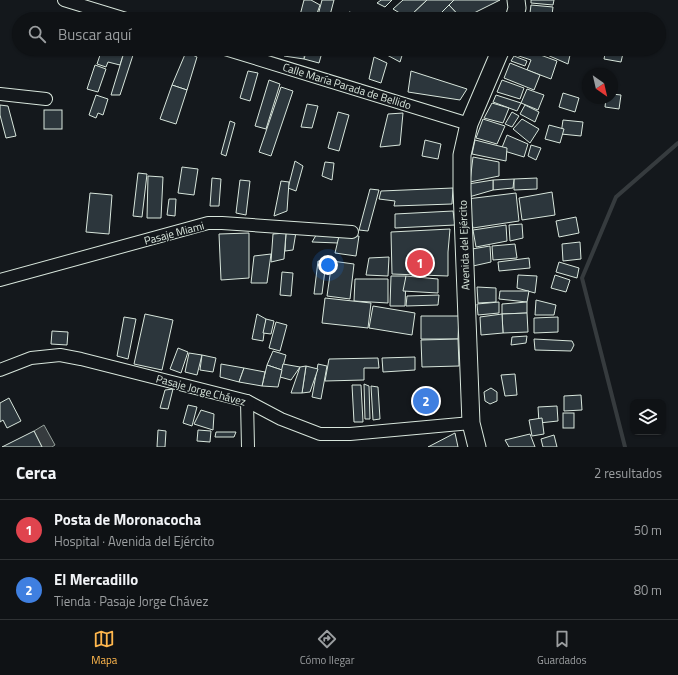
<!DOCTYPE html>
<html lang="es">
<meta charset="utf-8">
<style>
:root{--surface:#0f1215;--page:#181b1e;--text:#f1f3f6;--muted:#9b9ea0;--line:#2f3234;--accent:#ffb74d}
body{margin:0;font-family:"Titillium Web",sans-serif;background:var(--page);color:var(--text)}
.controls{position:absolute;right:12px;bottom:12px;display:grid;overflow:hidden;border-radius:8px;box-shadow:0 1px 3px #0004}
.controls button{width:36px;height:36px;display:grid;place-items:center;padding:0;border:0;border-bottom:1px solid var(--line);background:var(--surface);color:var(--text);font:20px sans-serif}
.compass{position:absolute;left:582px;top:68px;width:36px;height:36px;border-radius:50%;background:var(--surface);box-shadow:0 1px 3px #0004;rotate:146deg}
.you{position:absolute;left:328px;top:265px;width:14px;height:14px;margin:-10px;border:3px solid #fff;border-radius:50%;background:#1a73e8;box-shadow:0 0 0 6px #1a73e833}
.badge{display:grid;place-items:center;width:26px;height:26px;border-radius:50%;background:var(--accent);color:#fff;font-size:13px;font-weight:700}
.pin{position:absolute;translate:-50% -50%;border:2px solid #fff;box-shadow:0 1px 4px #0006}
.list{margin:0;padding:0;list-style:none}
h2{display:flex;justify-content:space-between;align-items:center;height:52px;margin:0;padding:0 16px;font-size:17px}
h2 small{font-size:13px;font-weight:400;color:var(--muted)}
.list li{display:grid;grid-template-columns:26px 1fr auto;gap:12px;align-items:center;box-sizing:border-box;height:60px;padding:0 16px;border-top:1px solid var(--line)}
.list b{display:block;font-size:15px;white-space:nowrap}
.list p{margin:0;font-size:13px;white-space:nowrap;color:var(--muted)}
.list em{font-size:13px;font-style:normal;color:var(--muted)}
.icon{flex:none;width:22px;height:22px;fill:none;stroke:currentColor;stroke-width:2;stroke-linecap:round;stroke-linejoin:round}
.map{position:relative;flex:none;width:678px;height:447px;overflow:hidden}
.search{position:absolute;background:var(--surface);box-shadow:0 1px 3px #0004;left:12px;right:12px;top:12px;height:44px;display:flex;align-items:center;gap:10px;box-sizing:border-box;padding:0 14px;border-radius:22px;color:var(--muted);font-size:15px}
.sheet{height:172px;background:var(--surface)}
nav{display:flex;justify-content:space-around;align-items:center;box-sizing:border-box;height:56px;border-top:1px solid var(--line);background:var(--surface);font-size:11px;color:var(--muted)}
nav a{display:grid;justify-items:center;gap:2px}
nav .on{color:var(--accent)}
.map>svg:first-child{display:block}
.water{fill:#363b3e;stroke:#939e99}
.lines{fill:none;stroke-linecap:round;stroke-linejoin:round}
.stream{stroke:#363b3e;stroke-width:4}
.building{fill:#2c363c;stroke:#d8e6dc}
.minor-casing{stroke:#d8e6dc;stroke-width:14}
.secondary-casing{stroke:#d8e6dc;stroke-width:19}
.minor{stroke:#14181c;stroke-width:12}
.secondary{stroke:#14181c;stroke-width:17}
.labels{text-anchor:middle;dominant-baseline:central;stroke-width:3;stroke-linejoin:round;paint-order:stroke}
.street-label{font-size:11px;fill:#d8e6dc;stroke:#14181c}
</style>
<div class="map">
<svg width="678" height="447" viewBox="0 0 678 447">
<rect width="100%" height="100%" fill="#14181c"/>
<path class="water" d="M 44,425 L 55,445 L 52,447 L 42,447 L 34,431 Z"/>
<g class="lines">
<path class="stream" d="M 625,447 L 582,278 L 616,197 L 678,143"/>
</g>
<g class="building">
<path d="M 304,0 L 311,0 L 320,5 L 315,19 L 299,19 Z"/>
<path d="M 322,0 L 334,0 L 329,19 L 317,19 Z"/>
<path d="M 381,0 L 392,0 L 385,7 L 377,3 Z"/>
<path d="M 403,0 L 427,0 L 408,18 L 393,9 Z"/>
<path d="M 427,0 L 454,0 L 435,19 L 408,18 Z"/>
<path d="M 454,0 L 500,0 L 462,19 L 449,5 Z"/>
<path d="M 531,0 L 554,0 L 553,5 L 531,3 Z"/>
<path d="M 449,5 L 462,19 L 435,19 Z"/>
<path d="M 531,5 L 553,7 L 552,15 L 530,13 Z"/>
<path d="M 349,12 L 361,15 L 360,19 L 348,17 Z"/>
<path d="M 375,17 L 387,17 L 387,19 L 374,19 Z"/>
<path d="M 102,49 L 125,49 L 120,65 L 108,62 L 106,67 L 97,64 Z"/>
<path d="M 125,49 L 135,49 L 120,95 L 111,95 Z"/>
<path d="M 288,49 L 305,49 L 304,59 L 284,56 Z"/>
<path d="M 307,49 L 323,49 L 319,63 L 304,59 Z"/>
<path d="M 366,49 L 375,49 L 374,53 L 364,55 Z"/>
<path d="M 389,49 L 404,49 L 400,62 L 387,55 Z"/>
<path d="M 515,49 L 524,49 L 557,61 L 551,79 L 527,70 L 531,60 L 513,54 Z"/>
<path d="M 532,49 L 547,49 L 545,54 Z"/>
<path d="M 548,49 L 554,49 L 570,55 L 568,64 L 545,54 Z"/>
<path d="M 571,49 L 583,49 L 582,53 L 571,50 Z"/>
<path d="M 606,49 L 624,49 L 621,62 L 604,59 Z"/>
<path d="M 186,52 L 197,57 L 187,90 L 172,85 Z"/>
<path d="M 514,56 L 527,61 L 525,66 L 511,61 Z"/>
<path d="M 374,57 L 387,63 L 381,83 L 369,79 Z"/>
<path d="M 510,63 L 540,75 L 534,90 L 504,78 Z"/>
<path d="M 95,65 L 106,69 L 98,92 L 87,89 Z"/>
<path d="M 248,71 L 258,73 L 250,101 L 240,98 Z"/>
<path d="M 411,71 L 467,89 L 460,100 L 408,92 Z"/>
<path d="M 269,80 L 280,84 L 266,129 L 255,126 Z"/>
<path d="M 502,80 L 524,88 L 520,99 L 497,92 Z"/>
<path d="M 172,85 L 187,90 L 176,124 L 160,119 Z"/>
<path d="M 281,87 L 293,91 L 271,156 L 259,152 Z"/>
<path d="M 527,89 L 544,95 L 538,110 L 521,103 Z"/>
<path d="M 563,93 L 579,98 L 575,112 L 559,107 Z"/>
<path d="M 612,94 L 621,95 L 619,109 L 605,107 L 606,98 L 612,98 Z"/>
<path d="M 96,95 L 108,99 L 103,115 L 98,113 L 96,118 L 89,115 Z"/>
<path d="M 496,95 L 521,103 L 517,111 L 493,102 Z"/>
<path d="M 492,103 L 509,108 L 503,123 L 484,118 Z"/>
<path d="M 307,104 L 318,106 L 312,128 L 301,127 Z"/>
<path d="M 0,105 L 8,106 L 16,136 L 6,138 L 0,115 Z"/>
<path d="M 525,105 L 539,112 L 535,122 L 520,114 Z"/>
<rect x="44" y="110" width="18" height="19"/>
<path d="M 338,112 L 349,115 L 339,151 L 328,148 Z"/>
<path d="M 512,112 L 519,116 L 512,127 L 505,124 Z"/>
<path d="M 403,113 L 400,145 L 380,147 L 388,114 Z"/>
<path d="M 483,119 L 505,126 L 497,144 L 476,138 Z"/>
<path d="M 522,119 L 539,129 L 530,143 L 513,129 Z"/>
<path d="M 563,120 L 583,122 L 581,136 L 561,134 Z"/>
<path d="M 230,121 L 235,123 L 226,156 L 221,154 Z"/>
<path d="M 549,125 L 564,129 L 560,143 L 545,139 Z"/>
<path d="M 507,135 L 528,144 L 524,157 L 501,150 Z"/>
<path d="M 425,140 L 441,144 L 438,159 L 422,156 Z"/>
<path d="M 475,140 L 507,148 L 506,161 L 472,154 Z"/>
<path d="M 531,145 L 541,148 L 536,160 L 528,156 Z"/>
<path d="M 473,157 L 499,162 L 499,176 L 470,182 Z"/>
<path d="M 295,161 L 303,166 L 296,191 L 288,188 Z"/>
<path d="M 325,162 L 334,163 L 332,180 L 322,176 Z"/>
<path d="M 182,167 L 198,169 L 194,195 L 178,193 Z"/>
<path d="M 138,173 L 147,174 L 142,217 L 133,216 Z"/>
<path d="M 148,176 L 163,177 L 161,218 L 147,218 Z"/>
<path d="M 212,178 L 221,179 L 219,206 L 210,206 Z"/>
<path d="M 537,178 L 537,189 L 514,190 L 514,179 Z"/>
<path d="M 514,179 L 513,188 L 493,190 L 493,180 Z"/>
<path d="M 240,180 L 250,181 L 246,215 L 236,213 Z"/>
<path d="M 493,180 L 493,190 L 469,197 L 468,184 Z"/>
<path d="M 281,181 L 289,182 L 287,211 L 274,216 Z"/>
<path d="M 453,188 L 452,204 L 394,206 L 395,201 L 379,199 L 381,191 Z"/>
<path d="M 370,189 L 379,190 L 368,231 L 359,230 Z"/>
<path d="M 552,192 L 555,215 L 522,220 L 519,198 Z"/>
<path d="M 90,193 L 112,195 L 109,234 L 86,232 Z"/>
<path d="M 516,193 L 519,221 L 473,228 L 467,199 Z"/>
<path d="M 169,199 L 176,199 L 175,216 L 167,215 Z"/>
<path d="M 453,211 L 455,225 L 395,228 L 395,214 Z"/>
<path d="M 576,217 L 579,233 L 559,237 L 556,221 Z"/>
<path d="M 522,224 L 523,238 L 510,241 L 509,225 Z"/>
<path d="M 506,225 L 507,241 L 476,247 L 473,230 Z"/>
<path d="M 450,229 L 448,252 L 448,276 L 392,274 L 391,232 Z"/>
<path d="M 296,232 L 293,250 L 285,251 L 286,233 Z"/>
<path d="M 318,232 L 339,236 L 338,243 L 312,242 Z"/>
<path d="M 249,233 L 249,278 L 221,280 L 219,234 Z"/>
<path d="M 286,233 L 284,259 L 271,262 L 273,234 Z"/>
<path d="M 339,236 L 359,236 L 356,256 L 335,253 Z"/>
<path d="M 580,242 L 581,259 L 563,261 L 562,244 Z"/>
<path d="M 515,244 L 517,258 L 493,260 L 492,246 Z"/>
<path d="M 490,246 L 491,262 L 473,266 L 472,249 Z"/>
<path d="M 271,254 L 267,283 L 251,283 L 254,256 Z"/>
<path d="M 389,257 L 388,276 L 366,275 L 369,258 Z"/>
<path d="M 529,258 L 530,268 L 499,271 L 498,262 Z"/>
<path d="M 318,261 L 326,262 L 322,294 L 314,294 Z"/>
<path d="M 332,261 L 354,264 L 350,299 L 327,296 Z"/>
<path d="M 559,262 L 579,268 L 577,278 L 556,272 Z"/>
<path d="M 282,272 L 293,273 L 291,296 L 280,295 Z"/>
<path d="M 518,275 L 537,276 L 535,293 L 517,288 Z"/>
<path d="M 555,275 L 570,280 L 566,292 L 551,288 Z"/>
<path d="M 391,276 L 406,276 L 405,306 L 390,306 Z"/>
<path d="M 406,276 L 438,279 L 438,293 L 403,291 Z"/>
<path d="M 355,279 L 388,279 L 388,303 L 354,301 Z"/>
<path d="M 477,287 L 496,288 L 496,302 L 478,303 Z"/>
<path d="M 500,291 L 529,291 L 527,302 L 499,299 Z"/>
<path d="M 439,295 L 438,305 L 406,306 L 407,296 Z"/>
<path d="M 325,298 L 371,303 L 368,328 L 322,323 Z"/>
<path d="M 536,300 L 556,305 L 554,315 L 535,315 Z"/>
<path d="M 499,302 L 499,313 L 478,315 L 477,304 Z"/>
<path d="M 527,302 L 527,313 L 502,314 L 502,304 Z"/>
<path d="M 373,306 L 415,313 L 412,335 L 369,328 Z"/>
<path d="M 527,313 L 528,332 L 503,333 L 502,314 Z"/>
<path d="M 145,314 L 173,320 L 162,370 L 134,364 Z"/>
<path d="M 257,314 L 266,319 L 263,341 L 252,339 Z"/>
<path d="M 502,314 L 503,333 L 481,335 L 480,317 Z"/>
<path d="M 421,316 L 459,316 L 458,339 L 421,339 Z"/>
<path d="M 124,317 L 136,319 L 128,359 L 117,356 Z"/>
<path d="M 558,317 L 558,332 L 534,333 L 534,318 Z"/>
<path d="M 266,319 L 274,321 L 271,334 L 263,333 Z"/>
<path d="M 276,322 L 287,325 L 280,351 L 269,348 Z"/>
<path d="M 52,331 L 68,332 L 67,345 L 51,344 Z"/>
<path d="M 527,336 L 526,343 L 511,345 L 512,337 Z"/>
<path d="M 458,339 L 459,366 L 422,367 L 421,340 Z"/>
<path d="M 534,339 L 572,341 L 574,345 L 571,351 L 535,350 Z"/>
<path d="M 178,348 L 188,352 L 181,373 L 170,369 Z"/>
<path d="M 273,351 L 286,355 L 282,370 L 267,365 Z"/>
<path d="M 189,353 L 202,355 L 197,375 L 185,372 Z"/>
<path d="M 202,355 L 216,358 L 213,372 L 200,370 Z"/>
<path d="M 415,357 L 415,370 L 383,372 L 382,358 Z"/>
<path d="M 378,358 L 379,368 L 364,368 L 364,380 L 325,381 L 329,359 Z"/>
<path d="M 221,364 L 244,368 L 239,382 L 220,377 Z"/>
<path d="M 283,364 L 300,367 L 291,380 L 280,377 Z"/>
<path d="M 318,364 L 327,366 L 321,399 L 312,397 Z"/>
<path d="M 267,365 L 282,370 L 278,387 L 262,386 Z"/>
<path d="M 306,366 L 318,369 L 310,392 L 302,393 Z"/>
<path d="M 306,366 L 302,393 L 291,393 L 300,367 Z"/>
<path d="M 244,368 L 265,372 L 262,386 L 239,382 Z"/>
<path d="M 515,374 L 517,395 L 505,396 L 501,375 Z"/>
<path d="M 364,384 L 369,386 L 370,419 L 365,419 Z"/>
<path d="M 352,385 L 361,385 L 363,422 L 354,422 Z"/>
<path d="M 371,386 L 378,387 L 380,419 L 373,420 Z"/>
<path d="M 491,388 L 497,392 L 497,401 L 490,404 L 485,401 L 484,392 Z"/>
<path d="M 173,389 L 168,409 L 160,408 L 165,390 Z"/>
<path d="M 581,395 L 582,410 L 564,411 L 564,396 Z"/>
<path d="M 9,398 L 21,421 L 7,428 L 3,420 L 0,422 L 0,403 Z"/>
<path d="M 188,405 L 197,407 L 192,426 L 183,423 Z"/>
<path d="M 557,406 L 558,421 L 539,423 L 538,407 Z"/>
<path d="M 201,410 L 214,414 L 213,430 L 194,424 Z"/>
<rect x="563" y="413" width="11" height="15"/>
<path d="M 542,418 L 544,434 L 532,436 L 529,420 Z"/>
<path d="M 158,430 L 166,431 L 165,447 L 157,447 Z"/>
<path d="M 198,430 L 211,431 L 210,442 L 197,441 Z"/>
<path d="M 34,431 L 42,447 L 2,447 Z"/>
<path d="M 216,432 L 236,432 L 234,437 L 215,437 Z"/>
<path d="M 455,433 L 458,447 L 428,447 Z"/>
<path d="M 530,434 L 535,447 L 509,447 L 505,440 Z"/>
<path d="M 554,435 L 557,447 L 543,447 L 541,439 Z"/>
</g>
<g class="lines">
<g class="minor-casing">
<g id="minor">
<path d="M 64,0 L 126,19"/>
<path d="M 225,49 L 469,124"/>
<path d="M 0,94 L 46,99"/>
<path d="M 0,280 L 208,223 L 222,223 L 352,232"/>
<path d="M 0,370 L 31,358 L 60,355 L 81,359 L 247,401 L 281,419 L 320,434 L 350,434 L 471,423"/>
<path d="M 247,401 L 248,447"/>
</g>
</g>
<g class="secondary-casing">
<g id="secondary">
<path d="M 514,19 L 517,8 L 516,0"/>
<path d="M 477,447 L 471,423 L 462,189 L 462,155 L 469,124 L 501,49"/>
</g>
</g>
<use href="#minor" class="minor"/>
<use href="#secondary" class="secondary"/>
</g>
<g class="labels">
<g class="street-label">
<text transform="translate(347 86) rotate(17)">Calle María Parada de Bellido</text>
<text transform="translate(174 233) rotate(-15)">Pasaje Miami</text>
<text transform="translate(464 245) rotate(-92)">Avenida del Ejército</text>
<text transform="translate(201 390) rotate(15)">Pasaje Jorge Chávez</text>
</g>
</g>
</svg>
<div class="controls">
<button><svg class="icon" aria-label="layers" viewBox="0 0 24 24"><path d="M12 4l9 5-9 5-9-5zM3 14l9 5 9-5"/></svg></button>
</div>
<svg class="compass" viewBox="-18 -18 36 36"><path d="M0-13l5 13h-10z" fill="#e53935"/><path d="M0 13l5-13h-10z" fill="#9b9ea0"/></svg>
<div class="you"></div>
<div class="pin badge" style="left:420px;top:263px;background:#e0444e">1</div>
<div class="pin badge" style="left:426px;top:401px;background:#3f7fe0">2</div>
<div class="search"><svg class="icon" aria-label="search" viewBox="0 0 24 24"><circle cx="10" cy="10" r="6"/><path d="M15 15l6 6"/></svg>Buscar aquí</div>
</div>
<section class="sheet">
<h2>Cerca<small>2 resultados</small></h2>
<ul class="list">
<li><span class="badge" style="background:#e0444e">1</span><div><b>Posta de Moronacocha</b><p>Hospital · Avenida del Ejército</p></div><em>50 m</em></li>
<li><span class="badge" style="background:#3f7fe0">2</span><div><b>El Mercadillo</b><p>Tienda · Pasaje Jorge Chávez</p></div><em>80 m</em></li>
</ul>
</section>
<nav>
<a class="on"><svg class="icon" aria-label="map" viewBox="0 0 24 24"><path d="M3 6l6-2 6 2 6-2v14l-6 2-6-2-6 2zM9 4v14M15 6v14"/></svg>Mapa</a>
<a><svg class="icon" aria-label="directions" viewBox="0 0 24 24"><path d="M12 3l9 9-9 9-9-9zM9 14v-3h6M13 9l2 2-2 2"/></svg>Cómo llegar</a>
<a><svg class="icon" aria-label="saved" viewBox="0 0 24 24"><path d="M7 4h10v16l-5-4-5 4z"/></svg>Guardados</a>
</nav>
